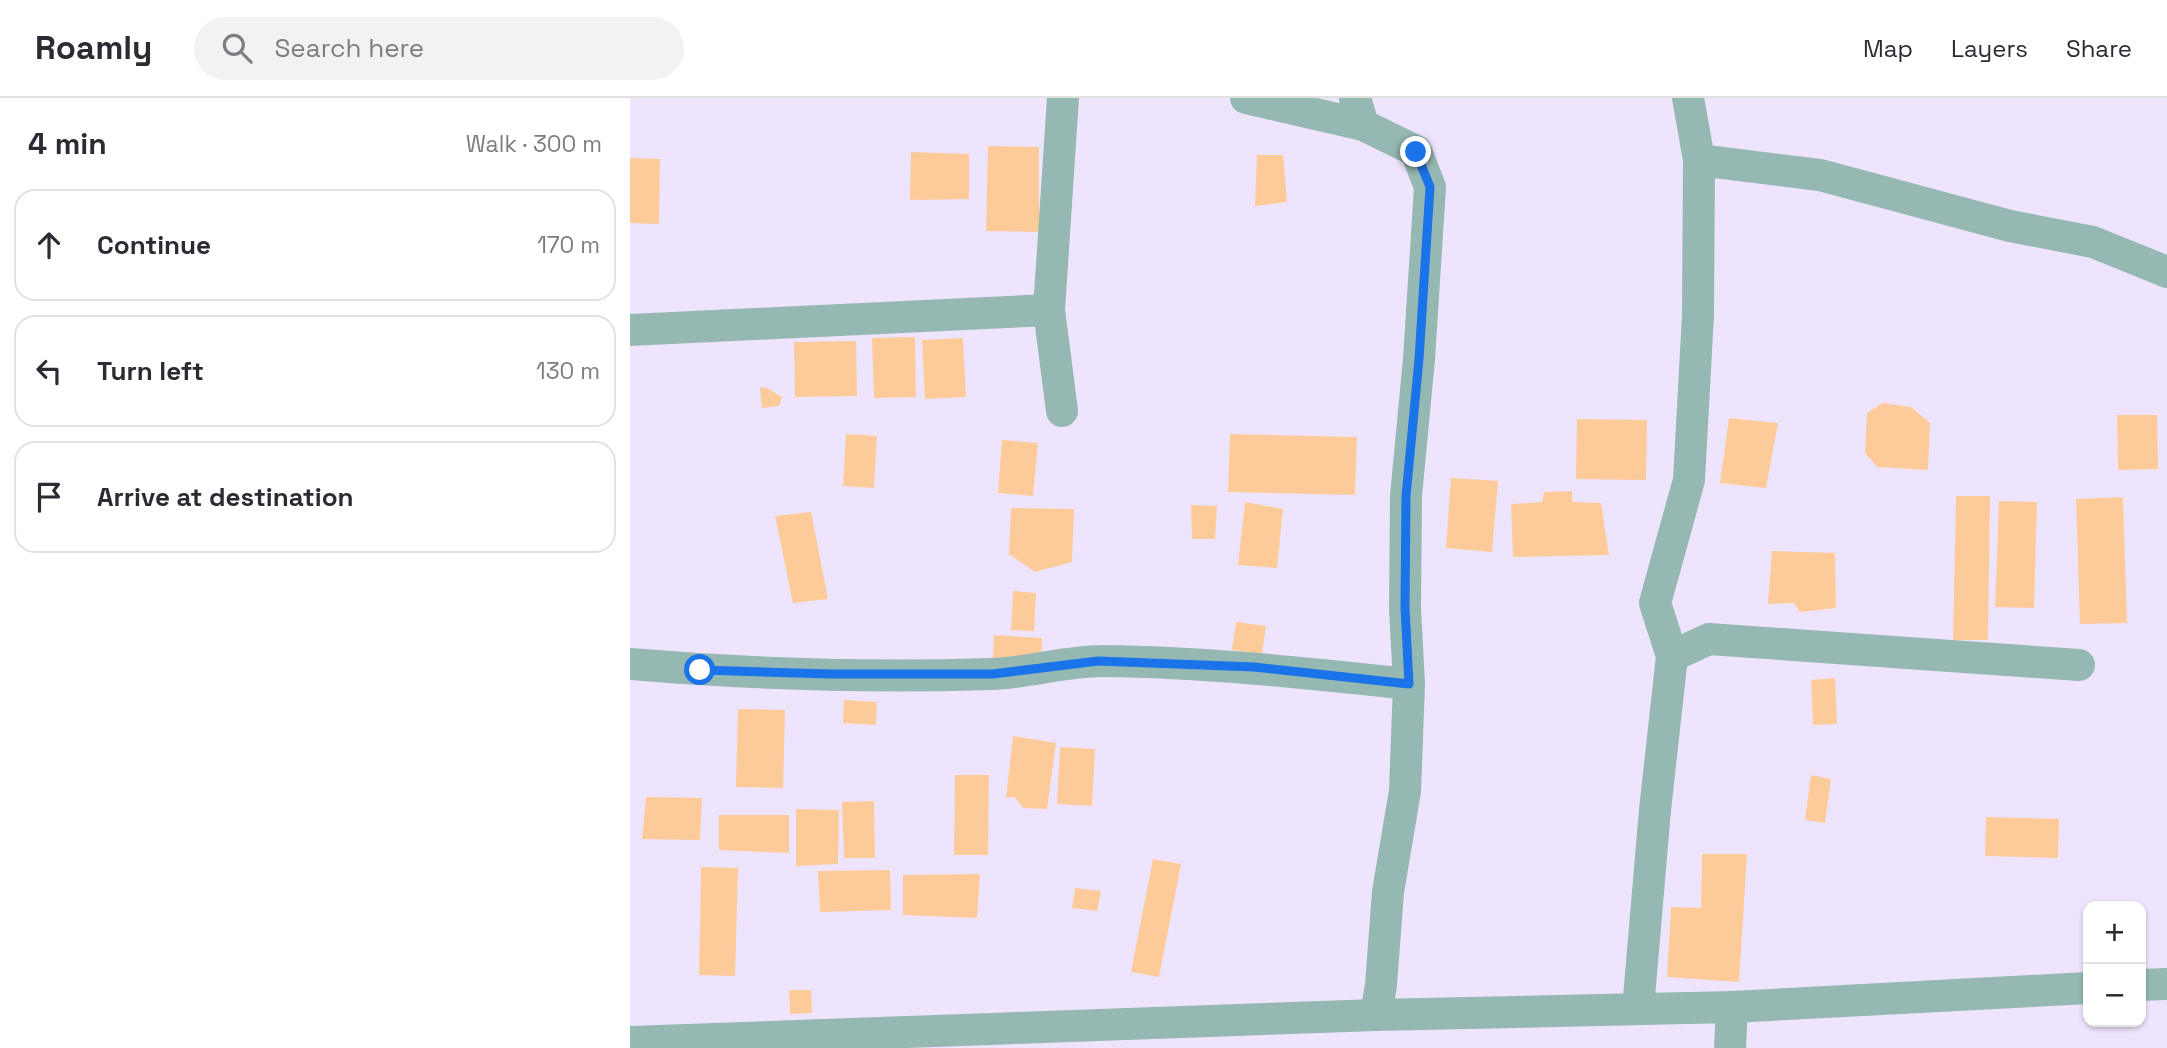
<!DOCTYPE html>
<meta charset="utf-8">
<style>
:root{--surface:#fff;--page:#f2f2f3;--text:#2b2b33;--muted:#7c7c81;--line:#e1e1e2}
body{margin:0;font-family:"Space Grotesk",sans-serif;background:var(--page);color:var(--text)}
.controls{position:absolute;right:21px;bottom:21px;display:grid;overflow:hidden;border-radius:14px;box-shadow:0 2px 5px #0004}
.controls button{width:63px;height:63px;display:grid;place-items:center;padding:0;border:0;border-bottom:2px solid var(--line);background:var(--surface);color:var(--text);font:35px sans-serif}
.stop{position:absolute;width:21px;height:21px;margin:-16px;border:5px solid #1a73e8;border-radius:50%;background:#fff}
.stop.end{background:#1a73e8;border-color:#fff;box-shadow:0 2px 7px #0008}
.list{margin:0;padding:0;list-style:none}
h2{display:flex;justify-content:space-between;align-items:center;height:91px;margin:0;padding:0 28px;font-size:30px}
h2 small{font-size:23px;font-weight:400;color:var(--muted)}
.list li{display:grid;grid-template-columns:46px 1fr auto;gap:21px;align-items:center;box-sizing:border-box;height:112px;margin:0 14px 14px;padding:0 14px;border:2px solid var(--line);border-radius:21px}
.list b{display:block;font-size:26px;white-space:nowrap}
.list em{font-size:23px;font-style:normal;color:var(--muted)}
.icon{flex:none;width:38px;height:38px;fill:none;stroke:currentColor;stroke-width:2;stroke-linecap:round;stroke-linejoin:round}
.map{position:relative;flex:none;width:1537px;height:950px;overflow:hidden}
header{display:flex;align-items:center;gap:42px;box-sizing:border-box;height:98px;padding:0 35px;background:var(--surface);border-bottom:2px solid var(--line)}
header strong{font-size:33px}
nav{display:flex;gap:38px;margin-inline-start:auto;font-size:24px}
.search{width:490px;height:63px;background:var(--page);display:flex;align-items:center;gap:18px;box-sizing:border-box;padding:0 24px;border-radius:38px;color:var(--muted);font-size:26px}
main{display:flex}
aside{flex:1;background:var(--surface)}
.map>svg:first-child{display:block}
.building{fill:#fdcb99}
.lines{fill:none;stroke-linecap:round;stroke-linejoin:round}
.street{stroke:#96b8b3;stroke-width:32}
.route{stroke:#1a73e8;stroke-width:9}
</style>
<header>
<strong>Roamly</strong>
<div class="search"><svg class="icon" aria-label="search" viewBox="0 0 24 24"><circle cx="10" cy="10" r="6"/><path d="M15 15l6 6"/></svg>Search here</div>
<nav><a>Map</a><a>Layers</a><a>Share</a></nav>
</header>
<main>
<aside>
<h2>4 min<small>Walk · 300 m</small></h2>
<ul class="list">
<li><svg class="icon" aria-label="ahead" viewBox="0 0 24 24"><path d="M12 20V5M6 11l6-6 6 6"/></svg><div><b>Continue</b></div><em>170 m</em></li>
<li><svg class="icon" aria-label="left" viewBox="0 0 24 24"><path d="M17 20v-9H6M10 6l-5 5 5 5"/></svg><div><b>Turn left</b></div><em>130 m</em></li>
<li><svg class="icon" aria-label="arrive" viewBox="0 0 24 24"><path d="M6 21V4h12l-3 4 3 4H6"/></svg><div><b>Arrive at destination</b></div></li>
</ul>
</aside>
<div class="map">
<svg width="1537" height="950" viewBox="0 0 1537 950">
<rect width="100%" height="100%" fill="#efe4fd"/>
<g class="building">
<path d="M 358,48 L 409,49 L 409,134 L 356,133 Z"/>
<path d="M 281,54 L 339,56 L 339,101 L 280,102 Z"/>
<path d="M 627,57 L 653,57 L 657,104 L 625,108 Z"/>
<path d="M 0,60 L 30,61 L 29,126 L 0,125 Z"/>
<path d="M 285,239 L 286,299 L 244,300 L 242,240 Z"/>
<path d="M 333,240 L 336,299 L 295,301 L 292,242 Z"/>
<path d="M 226,243 L 227,298 L 165,299 L 164,244 Z"/>
<path d="M 130,289 L 137,290 L 152,299 L 149,308 L 132,310 Z"/>
<path d="M 1253,305 L 1281,309 L 1300,325 L 1298,372 L 1247,369 L 1235,355 L 1237,315 Z"/>
<path d="M 1487,317 L 1527,317 L 1528,371 L 1488,372 Z"/>
<path d="M 1099,320 L 1148,325 L 1136,390 L 1090,385 Z"/>
<path d="M 947,321 L 1017,322 L 1016,382 L 946,381 Z"/>
<path d="M 216,336 L 247,338 L 244,390 L 213,388 Z"/>
<path d="M 600,336 L 727,339 L 725,397 L 598,394 Z"/>
<path d="M 372,342 L 408,345 L 403,398 L 368,395 Z"/>
<path d="M 821,380 L 868,383 L 862,454 L 816,450 Z"/>
<path d="M 942,393 L 942,404 L 971,405 L 979,457 L 883,459 L 881,406 L 912,404 L 914,394 Z"/>
<path d="M 1326,398 L 1360,398 L 1358,542 L 1323,542 Z"/>
<path d="M 1493,399 L 1497,525 L 1450,526 L 1446,401 Z"/>
<path d="M 1369,403 L 1407,404 L 1404,510 L 1365,509 Z"/>
<path d="M 615,404 L 653,411 L 647,470 L 608,467 Z"/>
<path d="M 561,407 L 587,408 L 585,441 L 562,441 Z"/>
<path d="M 381,410 L 444,411 L 442,464 L 405,474 L 379,456 Z"/>
<path d="M 181,414 L 198,501 L 163,505 L 145,418 Z"/>
<path d="M 1142,453 L 1205,455 L 1206,510 L 1170,514 L 1164,505 L 1138,506 Z"/>
<path d="M 383,493 L 406,495 L 404,533 L 381,532 Z"/>
<path d="M 606,524 L 636,528 L 632,556 L 602,552 Z"/>
<path d="M 364,537 L 412,540 L 411,563 L 363,560 Z"/>
<path d="M 1205,580 L 1207,626 L 1183,627 L 1181,582 Z"/>
<path d="M 214,602 L 247,604 L 246,627 L 213,625 Z"/>
<path d="M 108,611 L 155,612 L 153,690 L 106,689 Z"/>
<path d="M 383,638 L 426,645 L 417,711 L 393,710 L 385,699 L 376,700 Z"/>
<path d="M 430,649 L 465,651 L 462,708 L 427,706 Z"/>
<path d="M 325,677 L 359,677 L 358,757 L 324,757 Z"/>
<path d="M 1181,677 L 1201,681 L 1195,725 L 1175,722 Z"/>
<path d="M 16,699 L 72,700 L 70,742 L 12,741 Z"/>
<path d="M 244,703 L 245,760 L 214,760 L 212,704 Z"/>
<path d="M 166,711 L 209,712 L 208,766 L 166,768 Z"/>
<path d="M 89,717 L 159,717 L 159,755 L 89,752 Z"/>
<path d="M 1356,719 L 1429,721 L 1428,760 L 1355,758 Z"/>
<path d="M 1072,756 L 1117,756 L 1109,884 L 1037,879 L 1041,809 L 1071,810 Z"/>
<path d="M 523,761 L 551,766 L 529,879 L 501,874 Z"/>
<path d="M 71,769 L 108,770 L 105,878 L 69,877 Z"/>
<path d="M 260,772 L 261,812 L 190,814 L 188,773 Z"/>
<path d="M 350,776 L 347,820 L 273,817 L 273,777 Z"/>
<path d="M 445,790 L 471,793 L 467,813 L 442,810 Z"/>
<path d="M 159,892 L 181,892 L 182,915 L 160,916 Z"/>
</g>
<g class="lines">
<g class="street">
<path d="M 616,0 L 733,27"/>
<path d="M 725,0 L 733,27 L 786,53 L 800,89 L 789,261 L 776,398 L 775,510 L 779,586 L 775,693 L 758,794 L 751,887 L 746,917"/>
<path d="M 1069,62 L 1190,77 L 1380,128 L 1463,144 L 1537,174"/>
<path d="M 0,232 L 419,212"/>
<path d="M 432,313 L 419,212 L 433,0"/>
<path d="M 1042,558 L 1079,541 L 1449,567"/>
<path d="M 0,566 C 119,576 241,580 361,576 C 398,575 435,563 472,563 C 575,564 676,575 779,586"/>
<path d="M 1511,887 L 1537,886"/>
<path d="M 1008,911 L 1025,712 L 1042,558 L 1025,505 L 1059,382 L 1068,217 L 1069,62 L 1058,0"/>
<path d="M 0,944 L 746,917 L 1102,909 L 1458,890"/>
<path d="M 1100,950 L 1102,909"/>
</g>
</g>
<g class="lines">
<path class="route" d="M 70,572 L 201,576 L 363,576 L 468,563 L 624,569 L 779,586 L 775,510 L 776,398 L 789,261 L 800,89 L 786,54"/>
</g>
</svg>
<div class="controls">
<button>+</button>
<button>−</button>
</div>
<div class="stop" style="left:70px;top:572px"></div>
<div class="stop end" style="left:786px;top:54px"></div>
</div>
</main>
